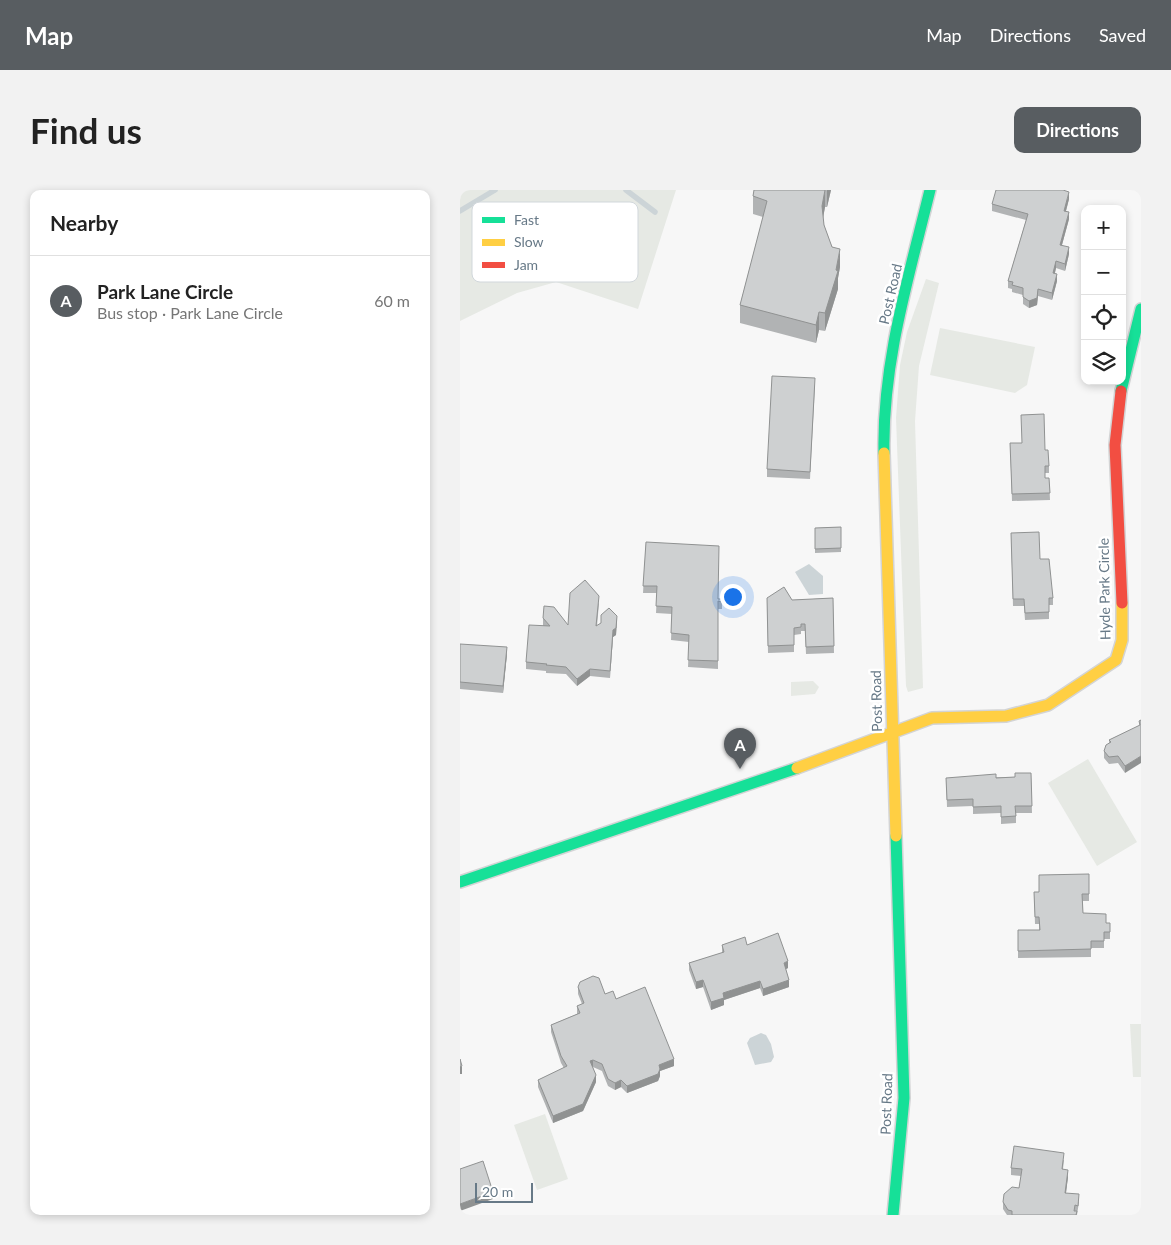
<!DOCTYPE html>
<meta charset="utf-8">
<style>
:root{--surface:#fff;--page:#f2f2f2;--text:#222;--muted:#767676;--line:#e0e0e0;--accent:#585d61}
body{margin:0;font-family:Lato,sans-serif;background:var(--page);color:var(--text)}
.controls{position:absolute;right:15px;top:15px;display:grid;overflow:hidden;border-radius:10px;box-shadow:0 2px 8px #0003}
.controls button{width:45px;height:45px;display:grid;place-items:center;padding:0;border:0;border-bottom:1px solid var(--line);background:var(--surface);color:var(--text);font:25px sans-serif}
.scale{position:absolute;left:15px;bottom:12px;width:58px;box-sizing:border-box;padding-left:5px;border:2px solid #677987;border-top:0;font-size:14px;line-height:18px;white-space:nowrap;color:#677987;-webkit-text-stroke:4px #fff;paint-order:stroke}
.you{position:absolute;left:272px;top:406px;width:18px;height:18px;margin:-12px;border:4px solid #fff;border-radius:50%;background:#1a73e8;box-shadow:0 0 0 8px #1a73e833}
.badge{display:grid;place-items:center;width:32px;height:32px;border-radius:50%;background:var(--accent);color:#fff;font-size:16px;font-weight:700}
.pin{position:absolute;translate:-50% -41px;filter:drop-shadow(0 1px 2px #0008)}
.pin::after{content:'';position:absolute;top:26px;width:18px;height:15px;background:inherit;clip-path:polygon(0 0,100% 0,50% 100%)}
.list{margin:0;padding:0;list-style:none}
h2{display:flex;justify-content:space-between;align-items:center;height:65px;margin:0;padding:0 20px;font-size:21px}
h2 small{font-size:16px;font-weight:400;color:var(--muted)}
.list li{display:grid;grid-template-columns:32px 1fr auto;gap:15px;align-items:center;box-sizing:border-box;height:90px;padding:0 20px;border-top:1px solid var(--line)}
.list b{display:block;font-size:19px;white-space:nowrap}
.list p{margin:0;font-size:16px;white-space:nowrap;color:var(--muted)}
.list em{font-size:16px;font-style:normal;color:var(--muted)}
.icon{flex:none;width:28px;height:28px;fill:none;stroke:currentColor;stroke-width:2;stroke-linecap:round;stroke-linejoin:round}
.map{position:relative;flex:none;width:681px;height:1025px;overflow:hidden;border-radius:10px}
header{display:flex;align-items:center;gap:30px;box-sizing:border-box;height:70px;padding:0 25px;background:var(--accent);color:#fff}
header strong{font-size:24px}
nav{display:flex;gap:28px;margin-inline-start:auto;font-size:18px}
.intro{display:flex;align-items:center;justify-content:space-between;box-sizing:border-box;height:120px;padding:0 30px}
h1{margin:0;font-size:35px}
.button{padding:12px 22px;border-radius:10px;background:var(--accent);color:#fff;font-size:18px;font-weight:700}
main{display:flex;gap:30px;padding:0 30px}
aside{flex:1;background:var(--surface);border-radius:10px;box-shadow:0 2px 8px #0003}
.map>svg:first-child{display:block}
.green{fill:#e6e9e4}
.water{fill:#ccd4d7}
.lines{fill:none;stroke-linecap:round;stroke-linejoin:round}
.stream{stroke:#ccd4d7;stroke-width:5.5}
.fast-casing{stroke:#d3d4d5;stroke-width:14}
.slow-casing{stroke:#d3d4d5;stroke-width:14}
.jam-casing{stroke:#d3d4d5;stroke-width:14}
.fast{stroke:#16e098;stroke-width:11}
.slow{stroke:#ffcf43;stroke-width:11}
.jam{stroke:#f24e42;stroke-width:11}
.wall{fill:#b1b3b4}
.shaded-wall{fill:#909292}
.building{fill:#ced0d1;stroke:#909292}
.labels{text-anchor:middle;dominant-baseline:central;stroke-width:5;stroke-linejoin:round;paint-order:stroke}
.street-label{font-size:14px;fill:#677987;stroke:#fff}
.key{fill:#fff;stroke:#d1d7db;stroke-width:1}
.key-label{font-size:14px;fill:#677987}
</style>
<header>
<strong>Map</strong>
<nav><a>Map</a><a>Directions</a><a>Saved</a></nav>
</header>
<div class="intro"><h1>Find us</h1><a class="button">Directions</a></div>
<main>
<aside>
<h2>Nearby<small></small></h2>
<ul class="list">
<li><span class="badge">A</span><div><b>Park Lane Circle</b><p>Bus stop · Park Lane Circle</p></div><em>60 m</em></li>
</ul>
</aside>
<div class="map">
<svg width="681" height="1025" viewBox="0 0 681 1025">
<rect width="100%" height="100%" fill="#f7f7f7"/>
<g class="green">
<path d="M 0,0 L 216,0 L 178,119 L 96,92 L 57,103 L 0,131 Z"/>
<path d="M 466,89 L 479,93 L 459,176 L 455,231 L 463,498 L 448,502 L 446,496 L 436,228 L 440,175 L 447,142 Z"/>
<path d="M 480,138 L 575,157 L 567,195 L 555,203 L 470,185 Z"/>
<path d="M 353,491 L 359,497 L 355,504 L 331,506 L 331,492 Z"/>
<path d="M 628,569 L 677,652 L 637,676 L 588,593 Z"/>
<path d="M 670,834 L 681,834 L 681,887 L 673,887 Z"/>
<path d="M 85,924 L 108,989 L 77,1000 L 54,935 Z"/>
</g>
<g class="water">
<path d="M 349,374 L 363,386 L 363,404 L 349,405 L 335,382 Z"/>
<path d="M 301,843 L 306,845 L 311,854 L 314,867 L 311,872 L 295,875 L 287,853 L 290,848 Z"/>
</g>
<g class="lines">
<g class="stream">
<path d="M 166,0 L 195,22"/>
<path d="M 0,21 L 35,0"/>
</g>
<g class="fast-casing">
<g id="fast">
<path d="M 661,201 L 681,119"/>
<path d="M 424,263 C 422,173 449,86 470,0"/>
<path d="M 0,692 L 337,578"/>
<path d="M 433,1025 L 444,908 L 436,646"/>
</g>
</g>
<g class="slow-casing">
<g id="slow">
<path d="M 424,263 L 436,646"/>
<path d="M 337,578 L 472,528 L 546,526 L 588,515 L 656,470 L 662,450 L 662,413"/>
</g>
</g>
<g class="jam-casing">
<path id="jam" d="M 661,201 L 655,255 L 662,413"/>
</g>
<use href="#fast" class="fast"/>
<use href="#slow" class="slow"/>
<use href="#jam" class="jam"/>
</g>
<g class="wall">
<path d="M 294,0 L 371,0 L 367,17 L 365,17 L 363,27 L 364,35 L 369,49 L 380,77 L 378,88 L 378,99 L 365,141 L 359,140 L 356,153 L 280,133 L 280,115 L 303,27 L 293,24 L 293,6 Z"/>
<path d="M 609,9 L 606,21 L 609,29 L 602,55 L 609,64 L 605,81 L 596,78 L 595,83 L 597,91 L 592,110 L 578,106 L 577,115 L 569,118 L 563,114 L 563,105 L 552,102 L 552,99 L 548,98 L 548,91 L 566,30 L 532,21 L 532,14 Z"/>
<path d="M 355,195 L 350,289 L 307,287 L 307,279 Z"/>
<path d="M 550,253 L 585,260 L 589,276 L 589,283 L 585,283 L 585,288 L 589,288 L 590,310 L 552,311 Z"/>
<path d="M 381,337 L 381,362 L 355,363 L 355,338 Z"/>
<path d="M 551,343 L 580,369 L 593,408 L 593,415 L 589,415 L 589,429 L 565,430 L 564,416 L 553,416 Z"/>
<path d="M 186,352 L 259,409 L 262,409 L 262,419 L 258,419 L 258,479 L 228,477 L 229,452 L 211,450 L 212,424 L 196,423 L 197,403 L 183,403 Z"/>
<path d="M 307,408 L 332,410 L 373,408 L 374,463 L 346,464 L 345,441 L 341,441 L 341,444 L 334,445 L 334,462 L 308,463 Z"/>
<path d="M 139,413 L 137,436 L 157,433 L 156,445 L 153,447 L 150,488 L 130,486 L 117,496 L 106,484 L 86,483 L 86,481 L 66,479 L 66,472 L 83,436 L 83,428 L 108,435 Z"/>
<path d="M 0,454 L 47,464 L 43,503 L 0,499 Z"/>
<path d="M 681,530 L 665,583 L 658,573 L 649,574 L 644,568 L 644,561 L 649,553 L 649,550 L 679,536 L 679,531 Z"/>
<path d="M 571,583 L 572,623 L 556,623 L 556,633 L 541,634 L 541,623 L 513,624 L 513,616 L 487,617 L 486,588 L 555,587 Z"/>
<path d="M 629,684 L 629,711 L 623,711 L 623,723 L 646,733 L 650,733 L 650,749 L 644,749 L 644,758 L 631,758 L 631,767 L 558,768 L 558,740 L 579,740 L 579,734 L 575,734 L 574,702 L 579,702 Z"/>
<path d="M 262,755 L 287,755 L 328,778 L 326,779 L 329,797 L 303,806 L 300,798 L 264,810 L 264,815 L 251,820 L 243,797 L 236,799 L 229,780 L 229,773 L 262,763 Z"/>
<path d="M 118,797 L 145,804 L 156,809 L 214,876 L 200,881 L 200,886 L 198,891 L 167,903 L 161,897 L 155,900 L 148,896 L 142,881 L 133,877 L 136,892 L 123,921 L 93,933 L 78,897 L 78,890 L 104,878 L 101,873 L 91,842 L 91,835 L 117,824 L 117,816 L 122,814 L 118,804 Z"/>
<path d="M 604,970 L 603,979 L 608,987 L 606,1003 L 619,1012 L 617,1025 L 547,1025 L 543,1019 L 543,1012 L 559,998 L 561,986 L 551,985 L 551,978 Z"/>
</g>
<g class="shaded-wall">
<path d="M 365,0 L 365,17 L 362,34 L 362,16 Z"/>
<path d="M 367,0 L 371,0 L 367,17 Z"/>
<path d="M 609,2 L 609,9 L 604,28 L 604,21 Z"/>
<path d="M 609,22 L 609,29 L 600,62 L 600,55 Z"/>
<path d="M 609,57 L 609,64 L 605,81 L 605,74 Z"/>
<path d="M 380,59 L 380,77 L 378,88 L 378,99 L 365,141 L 365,123 L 376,80 Z"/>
<path d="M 596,71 L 596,78 L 593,90 L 593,83 Z"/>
<path d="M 597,84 L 597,91 L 592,110 L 592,103 Z"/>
<path d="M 578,99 L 578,106 L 577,115 L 569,118 L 569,111 Z"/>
<path d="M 359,122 L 359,140 L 356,153 L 356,135 Z"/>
<path d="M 157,426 L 156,445 L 153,447 L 150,488 L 153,440 Z"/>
<path d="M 47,457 L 47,464 L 43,503 L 43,496 Z"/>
<path d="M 130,479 L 130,486 L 117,496 L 117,489 Z"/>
<path d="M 681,566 L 681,573 L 665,583 L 665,576 Z"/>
<path d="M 328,771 L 328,778 L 324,780 L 324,773 Z"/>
<path d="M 243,790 L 243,797 L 236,799 L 236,792 Z"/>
<path d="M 329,790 L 329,797 L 303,806 L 303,799 Z"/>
<path d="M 300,791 L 300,798 L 264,810 L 264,815 L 251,820 L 251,812 L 263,803 Z"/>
<path d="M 214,869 L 214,876 L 200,881 L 200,886 L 198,891 L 167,903 L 167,896 L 199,875 Z"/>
<path d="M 133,870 L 133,877 L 130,878 L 130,871 Z"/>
<path d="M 2,876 L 2,884 L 0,884 L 0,877 Z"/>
<path d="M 136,885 L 136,892 L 123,921 L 93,933 L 93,926 Z"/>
<path d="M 161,890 L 161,897 L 155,900 L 155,893 Z"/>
<path d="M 608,980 L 608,987 L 605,1010 L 605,1003 Z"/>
<path d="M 33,1002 L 33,1009 L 0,1021 L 0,1014 Z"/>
</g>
<g class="building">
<path d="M 294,0 L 365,0 L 362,16 L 364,35 L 372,57 L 380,59 L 376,80 L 378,81 L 365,123 L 359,122 L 356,135 L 280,115 L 307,11 L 293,6 Z"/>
<path d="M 536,0 L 603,0 L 609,2 L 604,21 L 609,22 L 600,55 L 609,57 L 605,74 L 596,71 L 593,83 L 597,84 L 592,103 L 578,99 L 577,108 L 569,111 L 563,107 L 563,98 L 552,95 L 553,92 L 548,91 L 568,24 L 532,14 Z"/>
<path d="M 312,186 L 355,188 L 350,282 L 307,279 Z"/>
<path d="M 584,224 L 585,260 L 588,260 L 589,276 L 585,276 L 585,288 L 589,288 L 590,303 L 552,304 L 550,253 L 562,253 L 561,225 Z"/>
<path d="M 381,337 L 381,358 L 355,359 L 355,338 Z"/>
<path d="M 579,342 L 580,369 L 589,369 L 593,408 L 589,408 L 589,422 L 565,423 L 564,409 L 553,409 L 551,343 Z"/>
<path d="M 186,352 L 259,356 L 258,409 L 262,409 L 262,412 L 258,411 L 258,471 L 228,470 L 229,445 L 211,443 L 212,417 L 196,416 L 197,396 L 183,396 Z"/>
<path d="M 125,390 L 139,406 L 136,436 L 141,433 L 141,425 L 149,418 L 157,426 L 156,438 L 153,440 L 150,481 L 130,479 L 117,489 L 106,477 L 86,475 L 87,474 L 66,472 L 69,435 L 90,436 L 83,428 L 84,416 L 94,417 L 108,435 L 110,403 Z"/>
<path d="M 324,397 L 332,410 L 373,408 L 374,456 L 346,457 L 345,434 L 341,434 L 341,437 L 334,438 L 334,455 L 308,456 L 307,408 Z"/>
<path d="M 0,454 L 47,457 L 43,496 L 0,492 Z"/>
<path d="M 681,530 L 681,566 L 665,576 L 658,566 L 649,567 L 644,561 L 646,555 L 651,552 L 649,550 L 680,535 L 679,531 Z"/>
<path d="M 555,583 L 571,583 L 572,616 L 555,616 L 556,626 L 541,627 L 541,616 L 513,617 L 513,609 L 487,610 L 486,588 L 536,584 L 536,588 L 555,587 Z"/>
<path d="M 629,684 L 629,704 L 622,704 L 623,723 L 646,724 L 646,733 L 650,733 L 650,742 L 644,742 L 644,751 L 631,751 L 631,759 L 558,761 L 558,740 L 580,740 L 579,727 L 575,727 L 574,702 L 579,702 L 579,685 Z"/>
<path d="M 318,743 L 328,771 L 324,773 L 329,790 L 303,799 L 300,791 L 263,803 L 264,808 L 251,812 L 243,790 L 236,792 L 229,773 L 264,762 L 262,755 L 285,747 L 287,755 Z"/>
<path d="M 133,786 L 139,788 L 145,804 L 153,801 L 156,809 L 185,797 L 214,869 L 199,875 L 200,879 L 198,884 L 167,896 L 161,890 L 155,893 L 148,889 L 142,874 L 133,870 L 130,871 L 136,885 L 123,914 L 93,926 L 78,890 L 107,876 L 101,866 L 91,835 L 120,823 L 117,816 L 124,813 L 118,797 L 120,792 Z"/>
<path d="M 0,869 L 2,876 L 0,877 Z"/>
<path d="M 554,956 L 604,963 L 602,979 L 608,980 L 605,1003 L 619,1004 L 618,1016 L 615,1015 L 614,1021 L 617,1021 L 616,1025 L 552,1025 L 552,1021 L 548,1020 L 543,1012 L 544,1004 L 552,997 L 559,998 L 562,979 L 551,978 Z"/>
<path d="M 23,971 L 33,1002 L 0,1014 L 0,979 Z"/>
</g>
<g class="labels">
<g class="street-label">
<text transform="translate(430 104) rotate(-77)">Post Road</text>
<text transform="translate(644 399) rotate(-91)">Hyde Park Circle</text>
<text transform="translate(416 511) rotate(-91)">Post Road</text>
<text transform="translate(426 914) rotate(-88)">Post Road</text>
</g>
</g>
<rect x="12" y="12" width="166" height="80" rx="8" class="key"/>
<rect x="22" y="27" width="23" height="6" fill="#16e098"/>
<rect x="22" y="49" width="23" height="7" fill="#ffcf43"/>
<rect x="22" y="72" width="23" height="6" fill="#f24e42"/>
<g class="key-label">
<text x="54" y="35">Fast</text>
<text x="54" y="57">Slow</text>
<text x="54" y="80">Jam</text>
</g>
</svg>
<div class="controls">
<button>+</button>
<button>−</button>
<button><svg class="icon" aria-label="locate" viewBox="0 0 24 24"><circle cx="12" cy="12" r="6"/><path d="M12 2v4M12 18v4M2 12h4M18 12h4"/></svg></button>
<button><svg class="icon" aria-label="layers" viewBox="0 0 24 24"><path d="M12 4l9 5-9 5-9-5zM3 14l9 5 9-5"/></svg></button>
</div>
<div class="scale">20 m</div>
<div class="you"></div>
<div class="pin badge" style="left:280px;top:579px">A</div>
</div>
</main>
